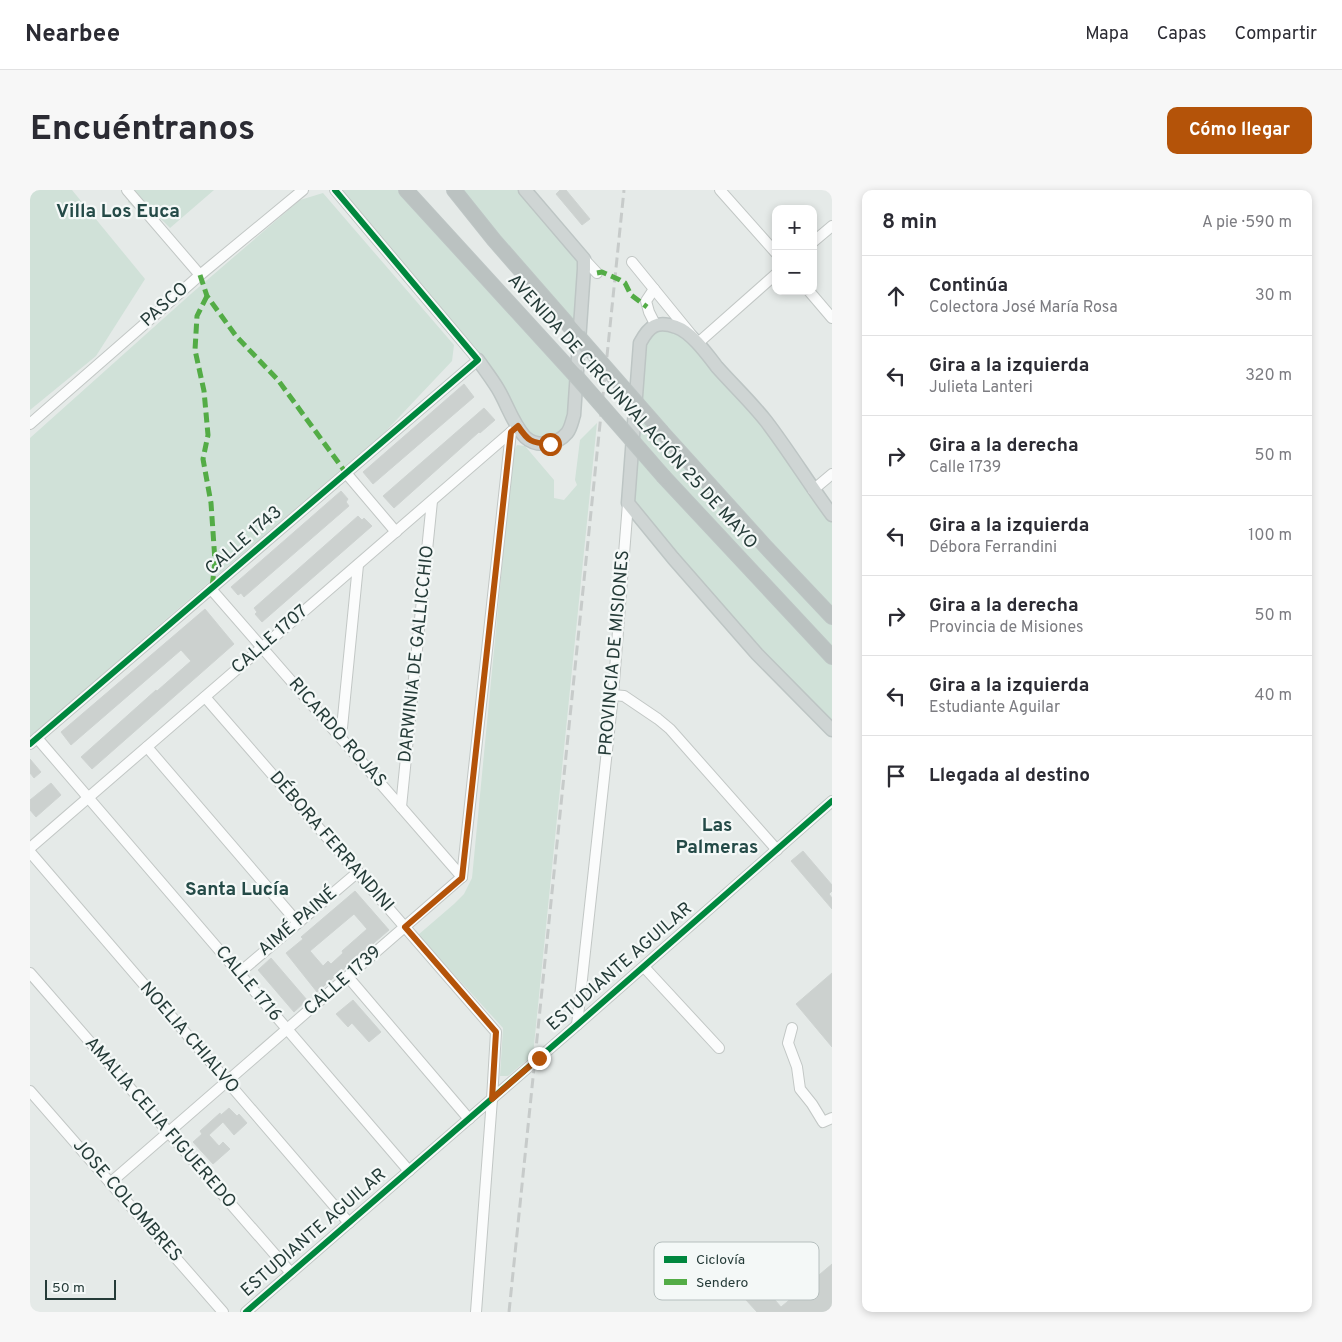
<!DOCTYPE html>
<html lang="es">
<meta charset="utf-8">
<style>
:root{--surface:#fff;--page:#f7f7f7;--text:#2b2b33;--muted:#7c7c81;--line:#e1e1e2;--accent:#b45309}
body{margin:0;font-family:Overpass,sans-serif;background:var(--page);color:var(--text)}
.controls{position:absolute;right:15px;top:15px;display:grid;overflow:hidden;border-radius:10px;box-shadow:0 2px 8px #0003}
.controls button{width:45px;height:45px;display:grid;place-items:center;padding:0;border:0;border-bottom:1px solid var(--line);background:var(--surface);color:var(--text);font:25px sans-serif}
.scale{position:absolute;left:15px;bottom:12px;width:71px;box-sizing:border-box;padding-left:5px;border:2px solid #253b38;border-top:0;font-size:14px;line-height:18px;white-space:nowrap;color:#253b38;-webkit-text-stroke:4px #f4f8f7;paint-order:stroke}
.stop{position:absolute;width:15px;height:15px;margin:-11px;border:4px solid #b45309;border-radius:50%;background:#fff}
.stop.end{background:#b45309;border-color:#fff;box-shadow:0 1px 5px #0008}
.list{margin:0;padding:0;list-style:none}
h2{display:flex;justify-content:space-between;align-items:center;height:65px;margin:0;padding:0 20px;font-size:21px}
h2 small{font-size:16px;font-weight:400;color:var(--muted)}
.list li{display:grid;grid-template-columns:32px 1fr auto;gap:15px;align-items:center;box-sizing:border-box;height:80px;padding:0 20px;border-top:1px solid var(--line)}
.list b{display:block;font-size:19px;white-space:nowrap}
.list p{margin:0;font-size:16px;white-space:nowrap;color:var(--muted)}
.list em{font-size:16px;font-style:normal;color:var(--muted)}
.icon{flex:none;width:28px;height:28px;fill:none;stroke:currentColor;stroke-width:2;stroke-linecap:round;stroke-linejoin:round}
.map{position:relative;flex:none;width:802px;height:1122px;overflow:hidden;border-radius:10px}
header{display:flex;align-items:center;gap:30px;box-sizing:border-box;height:70px;padding:0 25px;background:var(--surface);border-bottom:1px solid var(--line)}
header strong{font-size:24px}
nav{display:flex;gap:28px;margin-inline-start:auto;font-size:18px}
.intro{display:flex;align-items:center;justify-content:space-between;box-sizing:border-box;height:120px;padding:0 30px}
h1{margin:0;font-size:35px}
.button{padding:12px 22px;border-radius:10px;background:var(--accent);color:#fff;font-size:18px;font-weight:700}
main{display:flex;gap:30px;padding:0 30px}
aside{flex:1;background:var(--surface);border-radius:10px;box-shadow:0 2px 8px #0003}
.map>svg:first-child{display:block}
.green{fill:#d0e1d8}
.building{fill:#ccd1cf;stroke:#ced3d1;fill-rule:evenodd}
.lines{fill:none;stroke-linecap:round;stroke-linejoin:round}
.minor-casing{stroke:#c2c7c5;stroke-width:12}
.major-casing{stroke:#bdc5c4;stroke-width:15}
.highway-casing{stroke:#bdc5c4;stroke-width:16}
.minor{stroke:#fbfcfc;stroke-width:10}
.major{stroke:#cfd5d4;stroke-width:12}
.highway{stroke:#bbc2c1;stroke-width:14}
.rail{stroke:#c7cbca;stroke-width:3;stroke-dasharray:10 5;stroke-linecap:butt}
.highway-bridge-casing{stroke:#bdc5c4;stroke-width:16;stroke-linecap:butt}
.highway-bridge{stroke:#bbc2c1;stroke-width:14}
.quiet{stroke:#53ac46;stroke-width:5;stroke-dasharray:10 5;stroke-linecap:butt}
.cycleway-casing{stroke:#f4f8f7;stroke-width:9}
.cycleway{stroke:#00873e;stroke-width:6}
.route{stroke:#b45309;stroke-width:6}
.labels{text-anchor:middle;dominant-baseline:central;stroke-width:4.5;stroke-linejoin:round;paint-order:stroke}
.street-label{font-size:18px;fill:#253b38;stroke:#f4f8f7}
.neighbourhood-label{font-size:19px;font-weight:bold;fill:#244a47;stroke:#f4f8f7}
.key{fill:#f4f8f7;stroke:#b6bfbe;stroke-width:1}
.key-label{font-size:14px;fill:#253b38}
</style>
<header>
<strong>Nearbee</strong>
<nav><a>Mapa</a><a>Capas</a><a>Compartir</a></nav>
</header>
<div class="intro"><h1>Encuéntranos</h1><a class="button">Cómo llegar</a></div>
<main>
<div class="map">
<svg width="802" height="1122" viewBox="0 0 802 1122">
<rect width="100%" height="100%" fill="#e5eae8"/>
<g class="green">
<path d="M 0,0 L 42,0 L 115,89 L 66,166 L 0,220 Z"/>
<path d="M 99,0 L 184,0 L 140,38 L 120,18 L 110,23 L 98,12 Z"/>
<path d="M 305,0 L 376,0 L 545,185 L 538,242 L 506,253 L 468,199 Z"/>
<path d="M 424,0 L 495,0 L 548,61 L 548,146 Z"/>
<path d="M 293,3 L 424,155 L 422,171 L 355,242 L 142,424 L 0,548 L 0,248 L 162,103 L 270,10 Z"/>
<path d="M 625,134 L 668,153 L 802,325 L 802,540 L 598,313 L 610,153 Z"/>
<path d="M 567,233 L 503,865 L 478,886 L 470,886 L 473,838 L 388,745 L 424,714 L 434,704 L 442,688 L 483,263 L 487,255 L 495,256 L 524,290 L 524,308 L 534,310 L 547,295 L 545,290 L 550,250 Z"/>
</g>
<g class="building">
<path d="M 530,0 L 536,0 L 560,29 L 552,35 L 526,4 Z"/>
<path d="M 434,194 L 444,207 L 343,294 L 333,282 Z"/>
<path d="M 454,218 L 465,230 L 450,243 L 449,242 L 364,318 L 353,306 Z"/>
<path d="M 311,301 L 318,309 L 316,312 L 319,316 L 214,407 L 211,403 L 208,405 L 201,397 Z"/>
<path d="M 328,326 L 332,330 L 334,328 L 342,336 L 232,432 L 225,424 L 227,422 L 224,418 Z"/>
<path d="M 175,419 L 204,454 L 62,579 L 51,567 L 126,500 L 127,501 L 161,471 L 151,460 L 41,555 L 31,542 Z"/>
<path d="M 0,569 L 11,582 L 4,588 L 0,583 Z"/>
<path d="M 21,593 L 31,605 L 6,627 L 0,620 L 0,610 Z"/>
<path d="M 773,661 L 802,695 L 802,701 L 799,704 L 802,708 L 802,719 L 761,671 Z"/>
<path d="M 325,701 L 359,740 L 287,802 L 256,763 L 273,749 L 271,747 ZM 324,724 L 337,739 L 312,761 L 313,763 L 301,774 L 298,771 L 293,776 L 280,761 Z"/>
<path d="M 241,768 L 277,810 L 264,822 L 228,780 Z"/>
<path d="M 802,783 L 802,857 L 766,814 Z"/>
<path d="M 323,810 L 351,842 L 339,852 L 322,833 L 318,837 L 306,824 Z"/>
<path d="M 199,918 L 207,926 L 209,924 L 217,933 L 204,945 L 193,932 L 179,945 L 189,956 L 193,952 L 200,959 L 183,974 L 163,952 L 172,944 L 170,941 L 190,923 L 191,925 Z"/>
<path d="M 802,1074 L 802,1122 L 727,1122 L 716,1110 L 733,1096 L 751,1117 Z"/>
</g>
<g class="lines">
<g class="minor-casing">
<g id="minor">
<path d="M 97,0 L 170,85"/>
<path d="M 690,0 L 746,63"/>
<path d="M 783,52 L 802,36"/>
<path d="M 554,69 L 567,83"/>
<path d="M 602,72 L 668,153 L 746,84"/>
<path d="M 624,99 L 616,111 L 619,122 L 625,134"/>
<path d="M 779,101 L 802,128"/>
<path d="M 0,234 L 126,124 L 170,85 L 273,0"/>
<path d="M 316,283 L 366,342"/>
<path d="M 783,300 L 802,284"/>
<path d="M 181,399 L 432,687"/>
<path d="M 583,505 L 594,506 L 628,529 L 640,539 L 747,660"/>
<path d="M 175,507 L 466,842 L 462,909 L 446,1122"/>
<path d="M 7,548 L 379,981"/>
<path d="M 311,548 L 328,375"/>
<path d="M 0,554 L 448,170 L 305,0"/>
<path d="M 117,557 L 268,733"/>
<path d="M 371,617 L 402,311"/>
<path d="M 0,658 L 488,236"/>
<path d="M 0,662 L 319,1033"/>
<path d="M 432,687 L 481,242"/>
<path d="M 614,777 L 689,858"/>
<path d="M 0,783 L 261,1083"/>
<path d="M 209,783 L 328,682"/>
<path d="M 318,787 L 439,929"/>
<path d="M 547,835 L 583,505 L 598,313"/>
<path d="M 762,838 L 758,853 L 767,877 L 770,899 L 782,914 L 793,932 L 802,928"/>
<path d="M 0,901 L 193,1122"/>
<path d="M 80,993 L 432,687"/>
<path d="M 216,1122 L 547,835 L 802,611"/>
</g>
</g>
<g class="major-casing">
<g id="major">
<path d="M 448,170 C 455,180 462,189 468,199 C 477,214 483,234 495,247 C 507,258 527,255 537,243 C 541,238 542,231 544,225 L 554,79 L 554,69 L 495,0"/>
<path d="M 802,325 C 779,294 759,261 736,231 C 721,212 703,195 687,177 C 677,164 661,142 646,137 C 627,130 619,136 610,153 L 598,313 L 643,368 L 727,464 L 802,540"/>
</g>
</g>
<g class="highway-casing">
<g id="highway">
<path d="M 376,0 L 545,185"/>
<path d="M 424,0 L 464,50 L 548,146"/>
<path d="M 632,242 L 735,356 L 802,427"/>
<path d="M 634,287 L 802,467"/>
</g>
</g>
<use href="#minor" class="minor"/>
<use href="#major" class="major"/>
<use href="#highway" class="highway"/>
<path class="rail" d="M 479,1122 L 594,0"/>
<g class="highway-bridge-casing">
<g id="highway-bridge">
<path d="M 548,146 L 632,242"/>
<path d="M 545,185 L 634,287"/>
</g>
</g>
<use href="#highway-bridge" class="highway-bridge"/>
<g class="quiet">
<path d="M 567,83 L 572,82 L 590,90 L 595,93 L 601,105 L 617,117"/>
<path d="M 170,85 L 177,106 L 206,146 L 248,190 L 316,283"/>
<path d="M 177,106 L 167,126 L 165,160 L 174,201 L 178,245 L 173,269 L 181,313 L 185,371 L 182,398"/>
</g>
<g class="cycleway-casing">
<g id="cycleway">
<path d="M 0,554 L 448,170 L 305,0"/>
<path d="M 216,1122 L 547,835 L 802,611"/>
</g>
</g>
<use href="#cycleway" class="cycleway"/>
</g>
<g class="lines">
<path class="route" d="M 509,868 L 462,909 L 466,842 L 375,737 L 432,688 L 481,242 L 488,236 C 498,251 501,253 520,254"/>
</g>
<g class="labels">
<g class="street-label">
<text transform="translate(135 115) rotate(-42)">PASCO</text>
<text transform="translate(602 222) rotate(48)">AVENIDA DE CIRCUNVALACIÓN 25 DE MAYO</text>
<text transform="translate(214 351) rotate(-41)">CALLE 1743</text>
<text transform="translate(240 450) rotate(-41)">CALLE 1707</text>
<text transform="translate(585 463) rotate(-85)">PROVINCIA DE MISIONES</text>
<text transform="translate(387 464) rotate(-84)">DARWINIA DE GALLICCHIO</text>
<text transform="translate(307 543) rotate(49)">RICARDO ROJAS</text>
<text transform="translate(301 652) rotate(49)">DÉBORA FERRANDINI</text>
<text transform="translate(268 732) rotate(-40)">AIMÉ PAINÉ</text>
<text transform="translate(590 777) rotate(-41)">ESTUDIANTE AGUILAR</text>
<text transform="translate(313 791) rotate(-41)">CALLE 1739</text>
<text transform="translate(218 794) rotate(50)">CALLE 1716</text>
<text transform="translate(159 848) rotate(49)">NOELIA CHIALVO</text>
<text transform="translate(130 933) rotate(49)">AMALIA CELIA FIGUEREDO</text>
<text transform="translate(97 1011) rotate(49)">JOSE COLOMBRES</text>
<text transform="translate(284 1043) rotate(-41)">ESTUDIANTE AGUILAR</text>
</g>
<g class="neighbourhood-label">
<text x="88" y="22">Villa Los Euca</text>
<text x="687" y="636">Las<tspan x="687" dy="22">Palmeras</tspan></text>
<text x="207" y="700">Santa Lucía</text>
</g>
</g>
<rect x="624" y="1052" width="165" height="58" rx="8" class="key"/>
<rect x="634" y="1066" width="23" height="7" fill="#00873e"/>
<rect x="634" y="1089" width="23" height="6" fill="#53ac46"/>
<g class="key-label">
<text x="666" y="1074">Ciclovía</text>
<text x="666" y="1097">Sendero</text>
</g>
</svg>
<div class="controls">
<button>+</button>
<button>−</button>
</div>
<div class="scale">50 m</div>
<div class="stop" style="left:520px;top:254px"></div>
<div class="stop end" style="left:509px;top:868px"></div>
</div>
<aside>
<h2>8 min<small>A pie · 590 m</small></h2>
<ul class="list">
<li><svg class="icon" aria-label="ahead" viewBox="0 0 24 24"><path d="M12 20V5M6 11l6-6 6 6"/></svg><div><b>Continúa</b><p>Colectora José María Rosa</p></div><em>30 m</em></li>
<li><svg class="icon" aria-label="left" viewBox="0 0 24 24"><path d="M17 20v-9H6M10 6l-5 5 5 5"/></svg><div><b>Gira a la izquierda</b><p>Julieta Lanteri</p></div><em>320 m</em></li>
<li><svg class="icon" aria-label="right" viewBox="0 0 24 24"><path d="M7 20v-9h11M14 6l5 5-5 5"/></svg><div><b>Gira a la derecha</b><p>Calle 1739</p></div><em>50 m</em></li>
<li><svg class="icon" aria-label="left" viewBox="0 0 24 24"><path d="M17 20v-9H6M10 6l-5 5 5 5"/></svg><div><b>Gira a la izquierda</b><p>Débora Ferrandini</p></div><em>100 m</em></li>
<li><svg class="icon" aria-label="right" viewBox="0 0 24 24"><path d="M7 20v-9h11M14 6l5 5-5 5"/></svg><div><b>Gira a la derecha</b><p>Provincia de Misiones</p></div><em>50 m</em></li>
<li><svg class="icon" aria-label="left" viewBox="0 0 24 24"><path d="M17 20v-9H6M10 6l-5 5 5 5"/></svg><div><b>Gira a la izquierda</b><p>Estudiante Aguilar</p></div><em>40 m</em></li>
<li><svg class="icon" aria-label="arrive" viewBox="0 0 24 24"><path d="M6 21V4h12l-3 4 3 4H6"/></svg><div><b>Llegada al destino</b></div></li>
</ul>
</aside>
</main>
